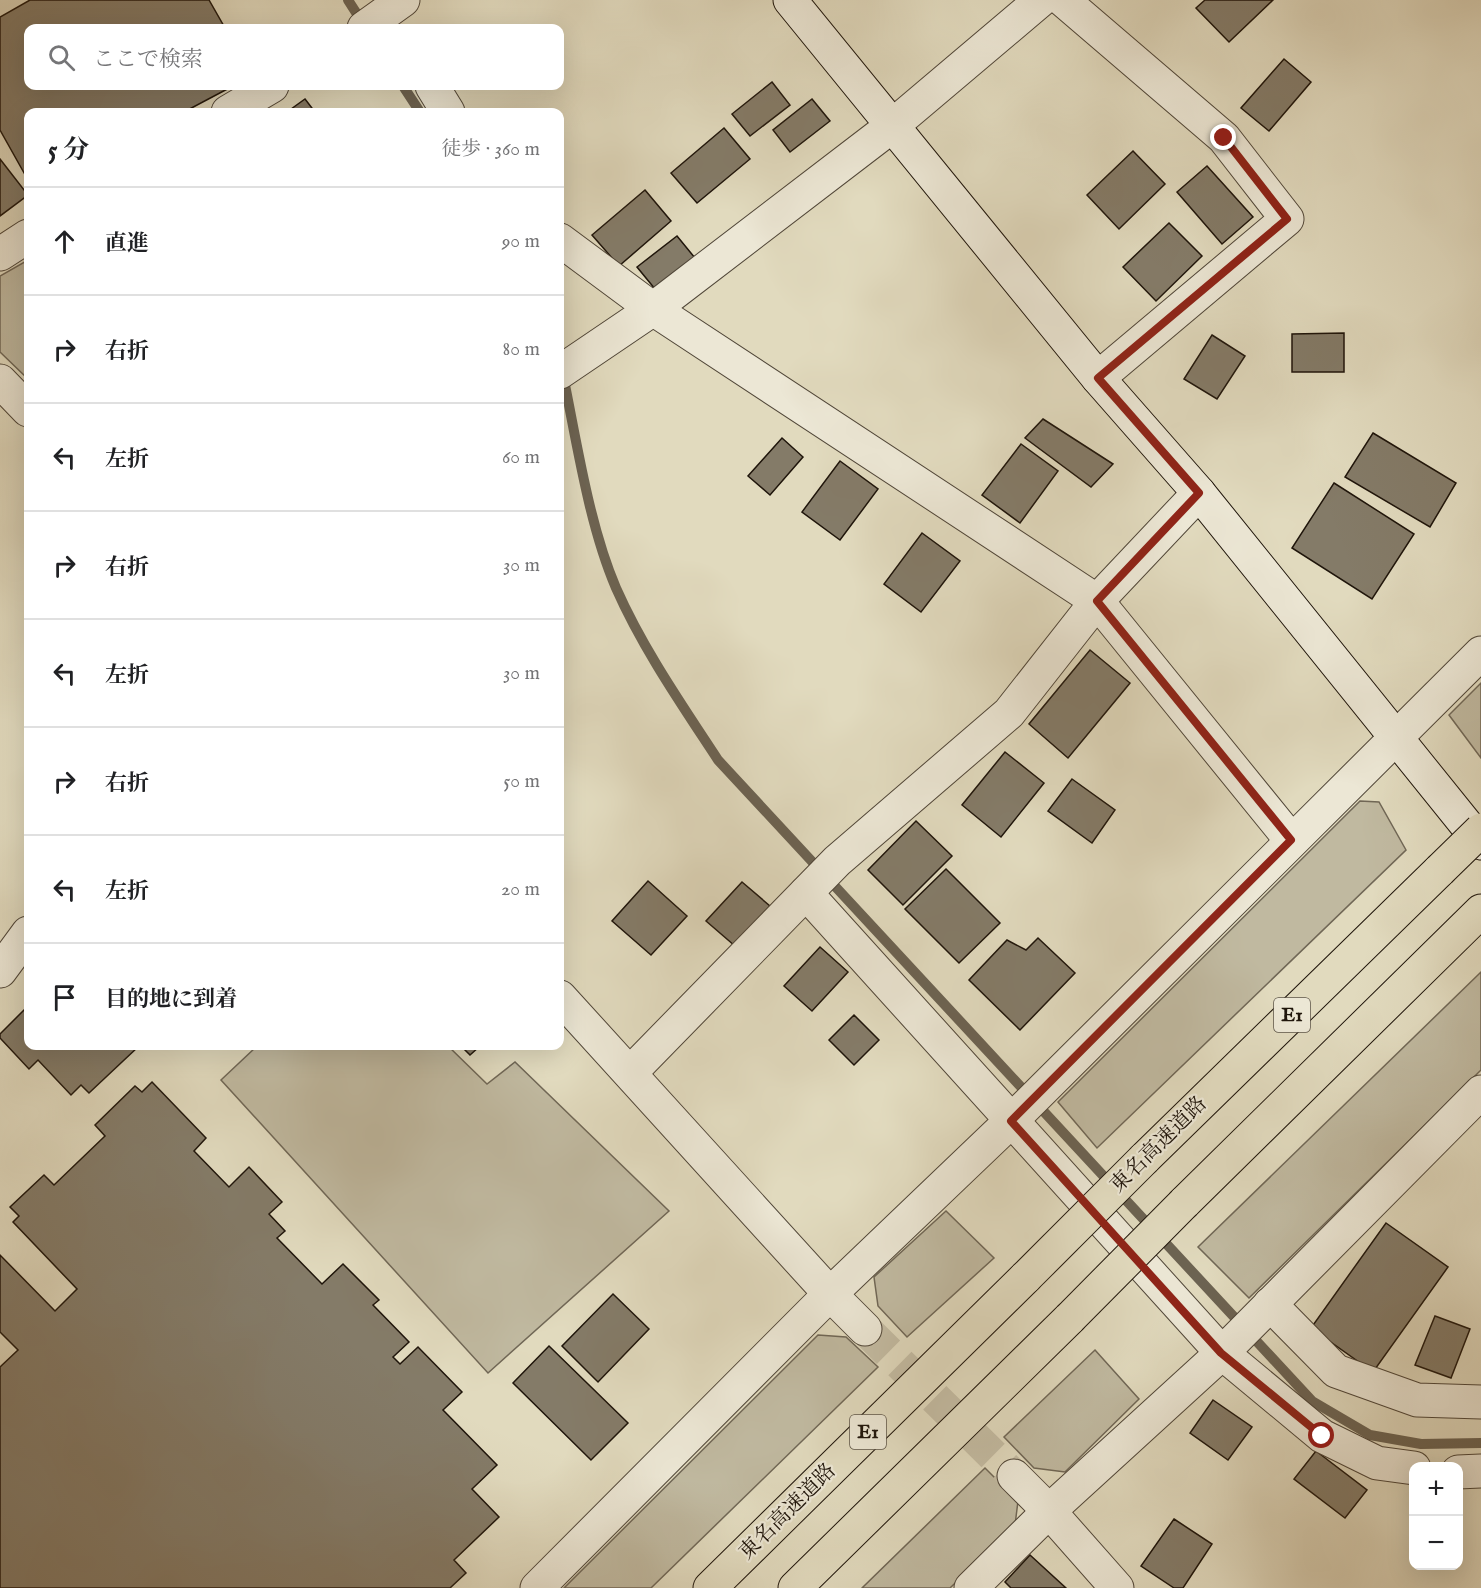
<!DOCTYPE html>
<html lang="ja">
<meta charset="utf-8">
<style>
:root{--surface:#fff;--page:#f2f2f2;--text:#202124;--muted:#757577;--line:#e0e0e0}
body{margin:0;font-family:"IM FELL English","Noto Serif JP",serif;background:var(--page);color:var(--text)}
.controls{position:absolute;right:18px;bottom:18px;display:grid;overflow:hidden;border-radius:12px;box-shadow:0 6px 24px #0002}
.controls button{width:54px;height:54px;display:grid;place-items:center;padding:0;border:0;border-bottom:2px solid var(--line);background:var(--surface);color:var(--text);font:30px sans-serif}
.stop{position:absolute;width:18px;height:18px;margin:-14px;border:4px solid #8f2418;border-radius:50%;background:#fff}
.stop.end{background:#8f2418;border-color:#fff;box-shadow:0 2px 6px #0008}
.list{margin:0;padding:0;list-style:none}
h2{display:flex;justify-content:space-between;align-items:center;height:78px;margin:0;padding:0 24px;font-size:26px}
h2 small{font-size:20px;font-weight:400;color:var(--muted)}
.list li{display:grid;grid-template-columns:39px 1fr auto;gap:18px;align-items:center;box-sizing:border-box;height:108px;padding:0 24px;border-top:2px solid var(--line)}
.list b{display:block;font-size:22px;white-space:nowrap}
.list em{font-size:20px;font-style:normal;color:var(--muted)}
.icon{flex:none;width:33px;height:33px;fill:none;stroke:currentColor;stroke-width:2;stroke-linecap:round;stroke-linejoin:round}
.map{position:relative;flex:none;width:1481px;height:1588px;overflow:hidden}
.search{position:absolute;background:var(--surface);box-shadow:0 6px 24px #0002;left:24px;top:24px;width:540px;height:66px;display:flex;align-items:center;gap:15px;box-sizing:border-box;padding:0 21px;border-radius:12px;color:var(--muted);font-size:22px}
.panel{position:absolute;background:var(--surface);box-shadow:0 6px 24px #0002;left:24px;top:108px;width:540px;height:942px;border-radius:12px}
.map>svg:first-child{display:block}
.green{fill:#c0b9a0;stroke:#706756;stroke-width:1.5}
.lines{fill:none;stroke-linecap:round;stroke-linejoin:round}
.stream{stroke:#6c6352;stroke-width:10}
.building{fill:#847b68;stroke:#1f150b;stroke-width:1.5}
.street-tunnel{stroke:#c4bca3;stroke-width:33;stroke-dasharray:33 16;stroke-linecap:butt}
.street-casing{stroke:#504638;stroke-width:35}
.secondary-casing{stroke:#1f150b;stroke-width:35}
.highway-casing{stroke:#1f150b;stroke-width:35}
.street{stroke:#ece7d5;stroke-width:33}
.secondary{stroke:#ece7d5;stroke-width:33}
.highway{stroke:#e1dabe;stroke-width:33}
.highway-bridge-casing{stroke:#1f150b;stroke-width:35;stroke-linecap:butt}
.highway-bridge{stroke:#e1dabe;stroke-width:33}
.route{stroke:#8f2418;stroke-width:8}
.labels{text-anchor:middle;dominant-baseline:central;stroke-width:4.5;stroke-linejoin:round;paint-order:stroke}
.shield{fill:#ece7d5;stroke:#5c5448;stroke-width:1.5}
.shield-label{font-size:20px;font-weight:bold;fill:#1f150b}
.street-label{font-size:21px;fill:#1f150b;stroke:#ece7d5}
</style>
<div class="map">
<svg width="1481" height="1588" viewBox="0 0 1481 1588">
<rect width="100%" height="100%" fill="#e1dabe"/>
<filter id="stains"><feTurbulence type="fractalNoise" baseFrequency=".00333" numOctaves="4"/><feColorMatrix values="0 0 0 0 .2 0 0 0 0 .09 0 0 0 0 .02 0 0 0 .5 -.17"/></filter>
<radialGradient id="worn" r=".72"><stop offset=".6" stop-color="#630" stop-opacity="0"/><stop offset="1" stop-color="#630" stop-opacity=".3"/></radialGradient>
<g class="green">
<path d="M 28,260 L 28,379 L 0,352 L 0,276 Z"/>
<path d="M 1481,683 L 1481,758 L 1449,715 Z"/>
<path d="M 1360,801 L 1379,802 L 1406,850 L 1097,1148 L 1058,1102 Z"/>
<path d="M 1481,972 L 1481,1070 L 1249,1298 L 1198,1247 Z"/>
<path d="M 257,1046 L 448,1046 L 487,1084 L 515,1062 L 669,1211 L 488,1373 L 221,1080 Z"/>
<path d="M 946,1211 L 994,1258 L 907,1337 L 878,1306 L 874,1277 Z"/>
<path d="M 818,1335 L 846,1337 L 878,1367 L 651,1588 L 564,1588 Z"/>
<path d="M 1095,1350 L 1139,1399 L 1065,1472 L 1034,1468 L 1004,1437 Z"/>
<path d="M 985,1468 L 1018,1501 L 1015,1525 L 950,1588 L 862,1588 Z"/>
</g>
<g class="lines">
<g class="stream">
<path d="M 348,0 L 364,25"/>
<path d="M 403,86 L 420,112"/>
<path d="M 563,375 C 577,443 589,525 616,588 C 643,649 682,705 718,760 L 1312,1401 L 1370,1435 L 1421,1444 L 1481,1443"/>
</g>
</g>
<g class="building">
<path d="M 30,0 L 209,0 L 225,28 L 28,28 L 28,86 L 233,86 L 184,112 L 28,112 L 28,180 L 0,130 L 0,17 Z"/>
<path d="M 1205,0 L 1273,0 L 1229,42 L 1196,8 Z"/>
<path d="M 1284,59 L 1311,82 L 1269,131 L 1241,108 Z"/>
<path d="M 772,82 L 790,105 L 750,136 L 732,114 Z"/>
<path d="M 305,99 L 315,112 L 287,112 Z"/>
<path d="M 812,99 L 830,121 L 790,152 L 773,130 Z"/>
<path d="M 724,128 L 750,159 L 697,203 L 671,173 Z"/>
<path d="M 1133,151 L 1165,184 L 1119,229 L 1087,195 Z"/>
<path d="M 0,159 L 28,195 L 0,216 Z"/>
<path d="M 1207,166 L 1253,217 L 1222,244 L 1177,192 Z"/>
<path d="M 645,190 L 671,221 L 619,266 L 592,235 Z"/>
<path d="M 1169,223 L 1202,256 L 1156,301 L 1123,267 Z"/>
<path d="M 677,236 L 695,258 L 655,289 L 637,267 Z"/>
<path d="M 1344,333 L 1344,372 L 1292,372 L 1292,334 Z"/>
<path d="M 1212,335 L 1245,356 L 1217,399 L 1184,379 Z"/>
<path d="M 1043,419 L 1113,464 L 1091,487 L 1025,438 Z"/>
<path d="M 1373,433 L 1456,483 L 1430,527 L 1345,477 Z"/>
<path d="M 782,438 L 803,457 L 770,495 L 748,476 Z"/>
<path d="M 1021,444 L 1058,471 L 1020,523 L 982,495 Z"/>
<path d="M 840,461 L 878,489 L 840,540 L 802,512 Z"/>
<path d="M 1334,483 L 1414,534 L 1372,599 L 1292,548 Z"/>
<path d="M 922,533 L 960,561 L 921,612 L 884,584 Z"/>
<path d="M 1090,650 L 1130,683 L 1068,758 L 1029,724 Z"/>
<path d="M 1005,752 L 1044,783 L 1001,837 L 962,805 Z"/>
<path d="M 1072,779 L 1115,810 L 1092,843 L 1048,811 Z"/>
<path d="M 916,821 L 952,856 L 903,905 L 868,870 Z"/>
<path d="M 946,869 L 1000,923 L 959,963 L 905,909 Z"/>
<path d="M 648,881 L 687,916 L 651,955 L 612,921 Z"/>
<path d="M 742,882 L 770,906 L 735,946 L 706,921 Z"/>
<path d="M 1038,938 L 1075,973 L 1020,1030 L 969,980 L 1007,940 L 1026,950 Z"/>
<path d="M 820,947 L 848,972 L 812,1011 L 784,986 Z"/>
<path d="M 28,1006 L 28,1046 L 139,1046 L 89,1093 L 81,1085 L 71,1095 L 38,1060 L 29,1069 L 0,1038 L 0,1034 Z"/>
<path d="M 854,1015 L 879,1040 L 854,1065 L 829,1040 Z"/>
<path d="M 461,1046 L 480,1046 L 470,1055 Z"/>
<path d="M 152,1082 L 206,1138 L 194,1151 L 229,1187 L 249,1167 L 282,1202 L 269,1214 L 285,1231 L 277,1238 L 322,1284 L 343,1264 L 379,1300 L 373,1305 L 409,1342 L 393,1357 L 400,1364 L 418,1347 L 462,1392 L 443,1410 L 497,1465 L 472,1489 L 499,1517 L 454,1560 L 466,1573 L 450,1588 L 0,1588 L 0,1367 L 18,1350 L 0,1332 L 0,1255 L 55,1311 L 77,1289 L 13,1222 L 19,1216 L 10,1207 L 44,1175 L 54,1185 L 105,1136 L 95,1125 L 135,1086 L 142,1092 Z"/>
<path d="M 1386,1223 L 1448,1267 L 1373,1372 L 1311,1328 Z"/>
<path d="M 613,1294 L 649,1329 L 598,1382 L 562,1346 Z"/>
<path d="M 1435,1316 L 1470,1329 L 1451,1378 L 1415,1365 Z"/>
<path d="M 549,1346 L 628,1423 L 591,1460 L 513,1383 Z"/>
<path d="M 1213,1400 L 1252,1427 L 1228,1460 L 1190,1433 Z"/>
<path d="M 1316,1451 L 1367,1490 L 1345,1518 L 1294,1479 Z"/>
<path d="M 1174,1519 L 1212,1544 L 1183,1588 L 1174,1588 L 1141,1566 Z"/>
<path d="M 1030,1555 L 1066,1588 L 1011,1588 L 1005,1582 Z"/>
</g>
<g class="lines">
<path class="street-tunnel" d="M 865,1329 L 1014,1476"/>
<g class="street-casing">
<g id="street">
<path d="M 1063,0 L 1224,138 L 1287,219 L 1098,378"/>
<path d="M 364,28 L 403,0"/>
<path d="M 432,86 L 448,112"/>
<path d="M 228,112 L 272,86"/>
<path d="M 560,240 L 653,309 L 1097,601 L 1291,840"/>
<path d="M 0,254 L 28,236"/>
<path d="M 560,372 L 653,309 L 892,126 L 1041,0"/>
<path d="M 0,381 L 28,410"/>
<path d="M 806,893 L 1222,1353 L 1322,1436 L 1377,1463 L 1414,1468"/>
<path d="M 0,971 L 28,933"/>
<path d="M 560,997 L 830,1294 L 865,1329"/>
<path d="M 630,1073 L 837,861 L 1009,713 L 1097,601 L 1199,493"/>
<path d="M 1270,1304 L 1336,1371 L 1417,1400 L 1481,1402"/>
<path d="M 1458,1472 L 1481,1471"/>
<path d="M 1014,1476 L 1049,1511 L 1117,1588"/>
<path d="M 537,1588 L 830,1294 L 1011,1121 L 1481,653"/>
<path d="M 971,1588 L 1049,1511 L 1222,1353 L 1481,1092"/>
</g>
</g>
<g class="secondary-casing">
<path id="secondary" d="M 790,0 L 1098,378 L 1199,493 L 1481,843"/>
</g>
<g class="highway-casing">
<g id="highway">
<path d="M 1144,1159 L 1440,870"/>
<path d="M 1184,1203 L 1481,911"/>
<path d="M 710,1588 L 1026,1277"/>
<path d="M 795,1588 L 1070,1318"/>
</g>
</g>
<use href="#street" class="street"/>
<use href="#secondary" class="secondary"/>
<use href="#highway" class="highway"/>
<g class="highway-bridge-casing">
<g id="highway-bridge">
<path d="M 1440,870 L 1481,830"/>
<path d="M 1026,1277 L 1144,1159"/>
<path d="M 1070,1318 L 1184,1203"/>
</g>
</g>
<use href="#highway-bridge" class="highway-bridge"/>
</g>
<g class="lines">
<path class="route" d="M 1224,138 L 1287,219 L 1098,378 L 1199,493 L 1097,601 L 1291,840 L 1011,1121 L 1221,1353 L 1322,1436"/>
</g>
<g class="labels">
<g class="shield">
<rect x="1274" y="998" width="36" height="34" rx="4.5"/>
<rect x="850" y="1415" width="36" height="34" rx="4.5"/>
</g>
<g class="shield-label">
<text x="1292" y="1015">E1</text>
<text x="868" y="1432">E1</text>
</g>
<g class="street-label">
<text transform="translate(1159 1145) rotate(-45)">東名高速道路</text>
<text transform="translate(788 1512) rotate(-45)">東名高速道路</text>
</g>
</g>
<rect width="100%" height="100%" filter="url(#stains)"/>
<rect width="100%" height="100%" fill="url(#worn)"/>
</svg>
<div class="controls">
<button>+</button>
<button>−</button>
</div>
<div class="stop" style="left:1322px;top:1436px"></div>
<div class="stop end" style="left:1224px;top:138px"></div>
<div class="search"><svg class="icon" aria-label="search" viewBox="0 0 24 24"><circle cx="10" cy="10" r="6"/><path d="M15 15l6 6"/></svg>ここで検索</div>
<section class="panel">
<h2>5 分<small>徒歩 · 360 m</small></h2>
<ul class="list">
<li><svg class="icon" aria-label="ahead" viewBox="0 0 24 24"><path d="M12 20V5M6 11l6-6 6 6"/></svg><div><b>直進</b></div><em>90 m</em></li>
<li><svg class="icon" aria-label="right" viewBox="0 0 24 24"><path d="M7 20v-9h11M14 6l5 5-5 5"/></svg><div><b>右折</b></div><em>80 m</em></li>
<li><svg class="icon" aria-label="left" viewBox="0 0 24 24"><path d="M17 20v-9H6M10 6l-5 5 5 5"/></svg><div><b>左折</b></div><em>60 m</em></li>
<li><svg class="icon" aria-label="right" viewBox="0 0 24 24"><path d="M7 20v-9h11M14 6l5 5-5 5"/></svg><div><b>右折</b></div><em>30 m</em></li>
<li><svg class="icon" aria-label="left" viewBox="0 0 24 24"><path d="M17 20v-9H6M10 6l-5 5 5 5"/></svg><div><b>左折</b></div><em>30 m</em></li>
<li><svg class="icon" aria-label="right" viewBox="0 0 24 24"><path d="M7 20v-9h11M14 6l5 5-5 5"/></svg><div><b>右折</b></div><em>50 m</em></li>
<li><svg class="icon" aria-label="left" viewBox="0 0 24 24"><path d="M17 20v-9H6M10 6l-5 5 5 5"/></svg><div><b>左折</b></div><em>20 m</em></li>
<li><svg class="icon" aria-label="arrive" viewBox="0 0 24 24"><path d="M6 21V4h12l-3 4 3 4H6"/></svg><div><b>目的地に到着</b></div></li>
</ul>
</section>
</div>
